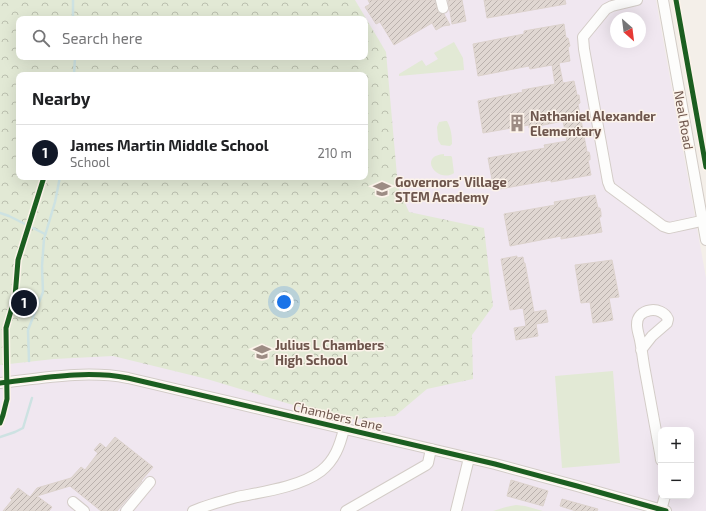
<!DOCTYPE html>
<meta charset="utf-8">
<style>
:root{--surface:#fff;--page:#f6f6f6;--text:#202124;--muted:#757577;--line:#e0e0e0;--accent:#111827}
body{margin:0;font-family:"Exo 2",sans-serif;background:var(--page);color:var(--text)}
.controls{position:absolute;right:12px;bottom:12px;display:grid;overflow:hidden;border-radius:8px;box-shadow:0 4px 16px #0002}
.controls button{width:36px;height:36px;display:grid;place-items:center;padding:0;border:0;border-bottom:1px solid var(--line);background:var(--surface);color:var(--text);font:20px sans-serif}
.compass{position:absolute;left:610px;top:12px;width:36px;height:36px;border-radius:50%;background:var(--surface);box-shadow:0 4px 16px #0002;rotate:152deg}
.you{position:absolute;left:284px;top:302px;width:14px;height:14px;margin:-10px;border:3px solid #fff;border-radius:50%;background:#1a73e8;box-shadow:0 0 0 6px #1a73e833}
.badge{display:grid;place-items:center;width:26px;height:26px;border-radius:50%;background:var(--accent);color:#fff;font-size:13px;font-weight:700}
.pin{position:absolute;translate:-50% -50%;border:2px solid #fff;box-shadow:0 1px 4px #0006}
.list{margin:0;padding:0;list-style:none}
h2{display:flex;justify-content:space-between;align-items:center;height:52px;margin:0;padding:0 16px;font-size:17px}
h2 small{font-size:13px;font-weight:400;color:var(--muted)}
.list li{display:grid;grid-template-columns:26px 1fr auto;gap:12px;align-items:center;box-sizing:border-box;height:56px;padding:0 16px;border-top:1px solid var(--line)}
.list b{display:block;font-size:15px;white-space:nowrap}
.list p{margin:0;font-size:13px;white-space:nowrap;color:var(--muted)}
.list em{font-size:13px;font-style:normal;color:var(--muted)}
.icon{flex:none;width:22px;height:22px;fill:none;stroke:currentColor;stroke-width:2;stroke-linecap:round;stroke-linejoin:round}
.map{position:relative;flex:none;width:706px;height:511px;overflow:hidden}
.search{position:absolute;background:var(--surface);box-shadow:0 4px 16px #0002;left:16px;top:16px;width:352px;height:44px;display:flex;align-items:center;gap:10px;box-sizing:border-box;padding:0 14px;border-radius:8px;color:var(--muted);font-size:15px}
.panel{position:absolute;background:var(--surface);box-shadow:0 4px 16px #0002;left:16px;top:72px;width:352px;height:108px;border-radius:8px}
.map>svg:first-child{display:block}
.education{fill:#f0e7f0;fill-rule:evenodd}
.forest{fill:url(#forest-crowns);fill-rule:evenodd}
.green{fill:#e2e9d5}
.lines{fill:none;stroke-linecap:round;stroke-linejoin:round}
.stream{stroke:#cde2e2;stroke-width:2.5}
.building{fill:url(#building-hatch);stroke:#dcd2cc}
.minor-casing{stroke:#d3ccc7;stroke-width:12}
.minor{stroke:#fdfdfc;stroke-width:10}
.cycleway-casing{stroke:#fcf3ea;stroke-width:8}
.cycleway{stroke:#1b5e20;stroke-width:5}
.labels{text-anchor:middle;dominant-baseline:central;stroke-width:3;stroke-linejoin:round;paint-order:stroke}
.poi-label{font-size:13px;font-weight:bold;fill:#6e564d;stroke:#fcf3ea;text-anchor:start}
.street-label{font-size:13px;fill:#6e564d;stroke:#fcf3ea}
</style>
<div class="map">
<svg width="706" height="511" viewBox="0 0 706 511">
<defs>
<pattern id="forest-crowns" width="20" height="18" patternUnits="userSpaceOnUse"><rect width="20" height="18" fill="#e2e9d5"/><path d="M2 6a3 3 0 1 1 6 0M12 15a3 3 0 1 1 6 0" fill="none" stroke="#bbc0af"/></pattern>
<pattern id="building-hatch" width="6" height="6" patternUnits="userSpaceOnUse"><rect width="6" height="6" fill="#e0d7d2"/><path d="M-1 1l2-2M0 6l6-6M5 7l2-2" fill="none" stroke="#bab1ad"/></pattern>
</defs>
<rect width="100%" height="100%" fill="#f4efe9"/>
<path class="education" d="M 96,0 L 656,0 L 706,278 L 706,511 L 0,511 L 0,161 L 19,177 L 365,177 L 365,19 ZM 616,18 L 640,18 L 640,42 L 616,42 ZM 661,430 L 691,430 L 691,496 L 661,496 Z"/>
<path class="forest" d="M 0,0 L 355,0 L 386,52 L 398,187 L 409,212 L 484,228 L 493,306 L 472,335 L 473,379 L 427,389 L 395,416 L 343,420 L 207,379 L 113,356 L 54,359 L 0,365 ZM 19,19 L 365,19 L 365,57 L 19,57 ZM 19,75 L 365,75 L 365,177 L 19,177 Z"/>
<g class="green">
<path d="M 454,42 L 463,58 L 464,70 L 399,76 L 399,74 L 422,60 L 426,66 L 438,59 L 434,53 Z"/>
<path d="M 445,121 L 447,121 C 451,128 452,136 452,144 L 450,146 L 441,145 L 438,140 L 437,127 L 439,122 Z"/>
<path d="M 444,154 L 444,156 L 451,156 L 452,157 L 454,173 C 438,184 417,156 444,154 Z"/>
<path d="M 613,371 L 620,463 L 562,468 L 555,376 Z"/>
<path d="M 516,505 L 525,506 L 543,511 L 493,511 L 506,507 Z"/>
</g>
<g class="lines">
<g class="stream">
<path d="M 73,0 L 73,19"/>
<path d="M 74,75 L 75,57"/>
<path d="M 0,213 L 9,216 L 45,234"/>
<path d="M 29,361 L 28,330 L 43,292 L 42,266 L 44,239 L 55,202 L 60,177"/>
<path d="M 0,437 L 15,432 L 23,428 L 32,398"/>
</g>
</g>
<g class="building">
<path d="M 368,0 L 435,0 L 438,12 L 441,14 L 444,14 L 450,25 L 443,26 L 436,30 L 432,23 L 394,45 L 380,22 L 376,24 L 365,7 L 370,4 Z"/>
<path d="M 448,0 L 462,0 L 466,21 L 452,24 Z"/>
<path d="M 484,0 L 565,0 L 566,4 L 487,18 Z"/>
<path d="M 564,24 L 566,38 L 568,38 L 570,46 L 568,47 L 570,61 L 559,63 L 563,83 L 574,81 L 577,95 L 579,95 L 580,103 L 578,104 L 587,152 L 589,152 L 590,156 L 590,160 L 588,160 L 591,175 L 551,182 L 551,180 L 494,190 L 488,158 L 545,148 L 544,145 L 567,141 L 563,121 L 529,128 L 529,125 L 483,133 L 478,101 L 523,92 L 522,90 L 555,84 L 552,65 L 530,69 L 529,66 L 478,76 L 473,44 L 524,34 L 524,31 Z"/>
<path d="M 595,195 L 598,208 L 600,208 L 601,213 L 601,217 L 599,217 L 602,232 L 561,239 L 561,236 L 510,246 L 504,214 L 555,205 L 554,202 Z"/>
<path d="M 517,256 L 517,258 L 523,257 L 524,263 L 525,263 L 534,312 L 546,310 L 548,322 L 536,324 L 538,336 L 516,340 L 514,328 L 526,326 L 523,308 L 510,310 L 501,259 Z"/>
<path d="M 612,260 L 619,297 L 609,298 L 613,320 L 593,323 L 590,302 L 581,303 L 575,265 Z"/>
<path d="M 115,437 L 153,467 L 141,481 L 142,481 L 117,511 L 101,511 L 70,486 L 37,496 L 52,507 L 49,511 L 3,511 L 12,500 L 10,498 L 18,488 L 30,497 L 37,488 L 71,478 L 81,467 L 85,470 L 98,453 L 94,450 L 100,443 L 106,448 Z"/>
<path d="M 511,480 L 548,491 L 543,506 L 507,496 Z"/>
<path d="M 562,499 L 598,509 L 597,511 L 576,511 L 560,506 Z"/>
</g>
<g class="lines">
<g class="minor-casing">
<g id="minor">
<path d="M 441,0 L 443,8"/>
<path d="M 637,0 L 612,6 L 606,9 L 583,37 L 584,49 L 608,182 L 610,187 L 663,226 L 669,228 L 706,220"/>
<path d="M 663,0 L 706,240"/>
<path d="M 641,350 L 652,336 L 667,323 L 668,319 C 662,305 636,308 637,325 C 637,330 639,335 640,340 C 642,350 643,361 645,371 C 650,398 655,426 660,453 L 661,460"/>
<path d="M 0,383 C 43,378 86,370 128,378 L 495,464 L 577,486 L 666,511"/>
<path d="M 73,502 L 84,511"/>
<path d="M 661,510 L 665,496"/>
<path d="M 126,511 L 150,482"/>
<path d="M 193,511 C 207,505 222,501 237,497 C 262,492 300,487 321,471 C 335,460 340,445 344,429"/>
<path d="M 346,511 L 426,465 L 428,463 L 431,449"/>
<path d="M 456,511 L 469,458"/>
</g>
</g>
<use href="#minor" class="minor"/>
<g class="cycleway-casing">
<g id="cycleway">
<path d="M 676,0 L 706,167"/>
<path d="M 0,383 C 43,378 86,370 128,378 L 495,464 L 577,486 L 666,511"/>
<path d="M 0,423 L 3,415 L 7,399 L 6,328 L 15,297 L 18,260 L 44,177"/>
</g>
</g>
<use href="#cycleway" class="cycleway"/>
</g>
<defs>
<g id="building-bare" transform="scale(1.38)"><path d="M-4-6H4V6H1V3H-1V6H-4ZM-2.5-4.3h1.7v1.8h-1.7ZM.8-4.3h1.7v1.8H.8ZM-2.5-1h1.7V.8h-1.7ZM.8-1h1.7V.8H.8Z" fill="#9d8c84" stroke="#fcf3ea" stroke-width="2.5" paint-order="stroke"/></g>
<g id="school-bare" transform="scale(1.38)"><path d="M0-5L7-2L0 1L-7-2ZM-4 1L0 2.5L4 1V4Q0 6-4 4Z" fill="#9d8c84" stroke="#fcf3ea" stroke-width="2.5" paint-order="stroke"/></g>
</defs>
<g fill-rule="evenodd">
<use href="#building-bare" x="517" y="123"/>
<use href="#school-bare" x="382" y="189"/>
<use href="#school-bare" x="262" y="352"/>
</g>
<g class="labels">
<g class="poi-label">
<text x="530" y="116">Nathaniel Alexander<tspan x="530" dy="15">Elementary</tspan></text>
<text x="395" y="182">Governors' Village<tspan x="395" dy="15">STEM Academy</tspan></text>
<text x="275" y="345">Julius L Chambers<tspan x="275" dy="15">High School</tspan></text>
</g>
<g class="street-label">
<text transform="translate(684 120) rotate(80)">Neal Road</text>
<text transform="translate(338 416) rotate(13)">Chambers Lane</text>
</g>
</g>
</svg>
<div class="controls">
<button>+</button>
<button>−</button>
</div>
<svg class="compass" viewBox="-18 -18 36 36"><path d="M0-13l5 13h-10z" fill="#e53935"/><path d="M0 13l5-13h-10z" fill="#757577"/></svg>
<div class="you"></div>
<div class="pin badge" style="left:24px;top:303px">1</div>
<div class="search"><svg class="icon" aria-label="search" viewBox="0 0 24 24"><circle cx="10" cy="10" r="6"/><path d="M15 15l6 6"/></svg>Search here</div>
<section class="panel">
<h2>Nearby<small></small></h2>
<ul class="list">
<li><span class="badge">1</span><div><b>James Martin Middle School</b><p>School</p></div><em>210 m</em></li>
</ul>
</section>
</div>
